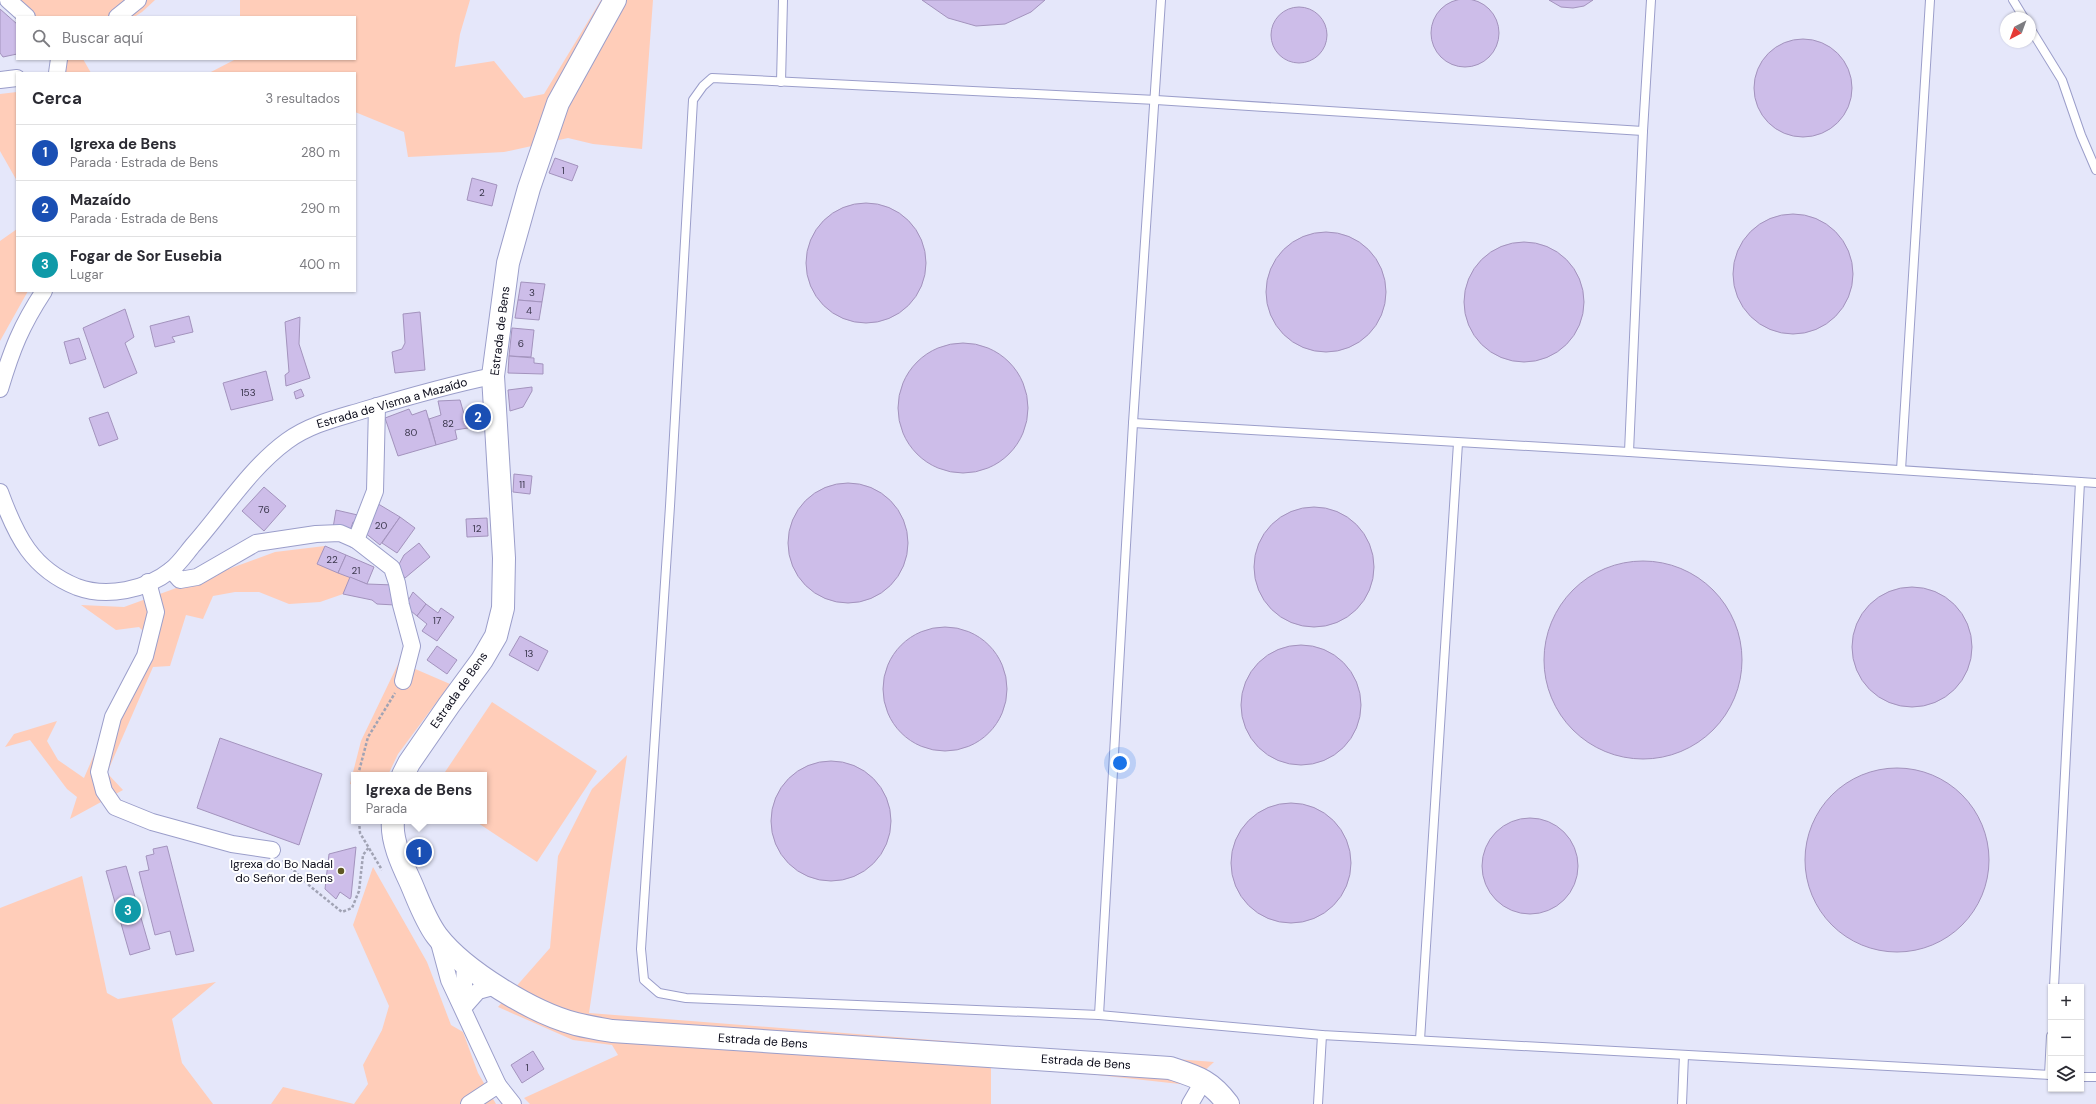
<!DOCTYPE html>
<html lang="es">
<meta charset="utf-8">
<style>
:root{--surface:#fff;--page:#f2f2f3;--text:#2b2b33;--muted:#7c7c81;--line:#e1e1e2;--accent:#2563eb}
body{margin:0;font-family:"DM Sans",sans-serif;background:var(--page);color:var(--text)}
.controls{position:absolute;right:12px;bottom:12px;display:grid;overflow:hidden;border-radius:0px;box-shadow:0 1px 3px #0004}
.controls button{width:36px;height:36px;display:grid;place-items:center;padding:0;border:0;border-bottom:1px solid var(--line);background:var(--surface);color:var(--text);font:20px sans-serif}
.compass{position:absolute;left:2000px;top:12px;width:36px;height:36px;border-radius:50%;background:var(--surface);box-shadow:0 1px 3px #0004;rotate:221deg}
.you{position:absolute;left:1120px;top:763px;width:14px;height:14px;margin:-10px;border:3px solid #fff;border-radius:50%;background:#1a73e8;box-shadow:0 0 0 6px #1a73e833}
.badge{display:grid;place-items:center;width:26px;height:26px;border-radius:50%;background:var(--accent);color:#fff;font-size:13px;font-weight:700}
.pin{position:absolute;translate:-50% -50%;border:2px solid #fff;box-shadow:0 1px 4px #0006}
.popup{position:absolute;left:351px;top:772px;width:136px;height:52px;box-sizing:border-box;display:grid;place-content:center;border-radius:0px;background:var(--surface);filter:drop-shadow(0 1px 3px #0005);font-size:13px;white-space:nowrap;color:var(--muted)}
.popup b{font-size:15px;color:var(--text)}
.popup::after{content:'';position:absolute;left:50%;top:100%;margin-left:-8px;border:8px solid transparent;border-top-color:var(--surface)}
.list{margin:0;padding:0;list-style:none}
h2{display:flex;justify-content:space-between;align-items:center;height:52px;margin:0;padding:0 16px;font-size:17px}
h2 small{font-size:13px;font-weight:400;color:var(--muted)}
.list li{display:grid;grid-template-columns:26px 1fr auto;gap:12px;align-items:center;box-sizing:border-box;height:56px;padding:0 16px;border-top:1px solid var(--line)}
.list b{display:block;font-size:15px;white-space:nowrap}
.list p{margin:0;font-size:13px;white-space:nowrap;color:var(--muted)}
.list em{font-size:13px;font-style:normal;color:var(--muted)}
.icon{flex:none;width:22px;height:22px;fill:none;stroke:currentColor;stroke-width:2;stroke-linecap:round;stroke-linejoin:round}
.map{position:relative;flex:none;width:2096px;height:1104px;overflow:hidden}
.search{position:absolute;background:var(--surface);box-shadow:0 1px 3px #0004;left:16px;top:16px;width:340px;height:44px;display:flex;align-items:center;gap:10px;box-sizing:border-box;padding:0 14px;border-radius:0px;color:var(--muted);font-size:15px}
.panel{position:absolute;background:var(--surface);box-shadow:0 1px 3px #0004;left:16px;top:72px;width:340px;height:220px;border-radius:0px}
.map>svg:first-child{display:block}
.green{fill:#ffcdb9}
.building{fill:#cdbde9;stroke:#a393bd}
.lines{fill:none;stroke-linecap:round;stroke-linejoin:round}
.lane-casing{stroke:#9b9eca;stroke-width:10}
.street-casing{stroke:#9b9eca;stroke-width:18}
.secondary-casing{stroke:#9b9eca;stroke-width:24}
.path{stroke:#a1a3b4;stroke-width:2.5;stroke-dasharray:3 2;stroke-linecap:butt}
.lane{stroke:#fff;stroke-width:8}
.street{stroke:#fff;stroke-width:16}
.secondary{stroke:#fff;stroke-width:22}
.poi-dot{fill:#5f5824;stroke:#fff;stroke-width:1.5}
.labels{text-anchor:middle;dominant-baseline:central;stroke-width:4;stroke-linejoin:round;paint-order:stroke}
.number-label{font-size:10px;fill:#3b374d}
.street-label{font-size:12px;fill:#0a0a19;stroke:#fff}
.poi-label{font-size:12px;fill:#0a0a19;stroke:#fff;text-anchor:end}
</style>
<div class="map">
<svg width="2096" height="1104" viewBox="0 0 2096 1104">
<rect width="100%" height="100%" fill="#e5e7fa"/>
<g class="green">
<path d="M 0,0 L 155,0 L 142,12 L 134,17 L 17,17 L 0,3 Z"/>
<path d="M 240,0 L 470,0 L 460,34 L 455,67 L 494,61 L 524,98 L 544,94 L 601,0 L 653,0 L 642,149 L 593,144 L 568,138 L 504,152 L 408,157 L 404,132 L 355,112 L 355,73 L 209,73 L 236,59 L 355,59 L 355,17 L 240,17 Z"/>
<path d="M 51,59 L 83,59 L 91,73 L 68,73 L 50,63 Z"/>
<path d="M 17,92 L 17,181 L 0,151 L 0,94 Z"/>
<path d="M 17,229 L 17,291 L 28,291 L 0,341 L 0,241 Z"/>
<path d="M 325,546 L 318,564 L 350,577 L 343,594 L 320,602 L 289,604 L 259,592 L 235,592 L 213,596 L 203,619 L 186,615 L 170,666 L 153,667 L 107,773 L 123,790 L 70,819 L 77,797 L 67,789 L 30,740 L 5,747 L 14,734 L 57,721 L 47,741 L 58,760 L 84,778 L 146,634 L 139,627 L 116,630 L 81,605 L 124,607 L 275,552 Z"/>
<path d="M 399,662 L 450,684 L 398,754 L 388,775 L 354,775 L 354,785 L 350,784 L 361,741 Z"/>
<path d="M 492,702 L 597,771 L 537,862 L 475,821 L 484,821 L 484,775 L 443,775 Z"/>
<path d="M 627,755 L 589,1013 L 1214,1062 L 1189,1085 L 1061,1071 L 991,1067 L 991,1104 L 530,1104 L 524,1098 L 618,1055 L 612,1045 L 573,1040 L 498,1007 L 550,948 L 558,856 L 592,789 Z"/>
<path d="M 373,867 L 427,962 L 451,1025 L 463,1032 L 478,1073 L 496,1104 L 271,1104 L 283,1087 L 354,1104 L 368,1084 L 363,1065 L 382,1030 L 389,1006 L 353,925 Z"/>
<path d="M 82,876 L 107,993 L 118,999 L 216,982 L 172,1019 L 182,1063 L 213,1104 L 0,1104 L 0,908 Z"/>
</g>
<g class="building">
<circle cx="1465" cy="33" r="34"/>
<path d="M 922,0 L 1045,0 L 1031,12 L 1005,24 L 976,26 L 948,18 Z"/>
<path d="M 1549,0 L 1593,0 L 1584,6 L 1573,8 L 1561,7 Z"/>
<circle cx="1299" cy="35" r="28"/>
<path d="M 0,9 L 17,24 L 17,54 L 3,57 L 0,53 Z"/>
<circle cx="1803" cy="88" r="49"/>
<path d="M 555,158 L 578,166 L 572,181 L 549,173 Z"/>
<path d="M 472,178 L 497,185 L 492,206 L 467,200 Z"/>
<circle cx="866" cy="263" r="60"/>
<circle cx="1793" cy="274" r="60"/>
<circle cx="1326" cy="292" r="60"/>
<circle cx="1524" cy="302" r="60"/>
<path d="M 521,282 L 545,284 L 542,302 L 518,300 Z"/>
<path d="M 518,300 L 542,302 L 539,320 L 515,318 Z"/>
<path d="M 125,309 L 134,337 L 125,343 L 137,373 L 104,388 L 83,328 Z"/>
<path d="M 420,312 L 425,370 L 395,373 L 392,352 L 402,349 L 405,343 L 403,314 Z"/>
<path d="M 189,316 L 193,332 L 172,337 L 175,342 L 155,347 L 150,326 Z"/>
<path d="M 300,317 L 299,344 L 310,378 L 286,386 L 285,375 L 289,372 L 285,322 Z"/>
<path d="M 512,328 L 534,330 L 531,357 L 509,356 Z"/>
<path d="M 79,338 L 86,359 L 70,364 L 64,342 Z"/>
<circle cx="963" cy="408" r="65"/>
<path d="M 509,356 L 534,358 L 534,363 L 543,364 L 543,374 L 508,373 Z"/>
<path d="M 266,371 L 273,400 L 231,410 L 223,383 Z"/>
<path d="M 532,387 L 532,391 L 523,407 L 510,411 L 508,390 Z"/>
<path d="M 301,389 L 304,396 L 296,399 L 294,392 Z"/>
<path d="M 460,400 L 468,428 L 455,430 L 457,439 L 436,445 L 429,419 L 441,415 L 438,401 Z"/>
<path d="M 409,409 L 412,415 L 426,410 L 436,445 L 398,456 L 385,418 Z"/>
<path d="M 108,412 L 118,439 L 99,446 L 89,418 Z"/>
<path d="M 514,474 L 532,476 L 530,494 L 513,492 Z"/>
<circle cx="848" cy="543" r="60"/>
<path d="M 264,487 L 286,506 L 264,531 L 242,511 Z"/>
<path d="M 375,502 L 400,517 L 380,545 L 364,532 Z"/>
<circle cx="1314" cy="567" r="60"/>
<path d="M 336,510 L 362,516 L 356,522 L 353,522 L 350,531 L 333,528 Z"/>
<path d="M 400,517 L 415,528 L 397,553 L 382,543 Z"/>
<path d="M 487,518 L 488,536 L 467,537 L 466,519 Z"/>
<path d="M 419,543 L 430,557 L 405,578 L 397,568 L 404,555 Z"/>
<path d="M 325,546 L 346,555 L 338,573 L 317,564 Z"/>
<path d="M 346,555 L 374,567 L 367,584 L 338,573 Z"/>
<circle cx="1643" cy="660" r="99"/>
<path d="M 350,577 L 367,584 L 394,585 L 395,605 L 377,604 L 372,600 L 343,594 Z"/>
<circle cx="1912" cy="647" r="60"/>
<path d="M 413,592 L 426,604 L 417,616 L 405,606 Z"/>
<path d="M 426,604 L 438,613 L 441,608 L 454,617 L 437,641 L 422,631 L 427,624 L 417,616 Z"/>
<circle cx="945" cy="689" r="62"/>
<path d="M 520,636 L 548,651 L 538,671 L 509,655 Z"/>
<circle cx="1301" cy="705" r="60"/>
<path d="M 437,646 L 457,660 L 447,674 L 427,660 Z"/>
<path d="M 220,738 L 322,774 L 299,845 L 197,808 Z"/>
<circle cx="831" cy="821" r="60"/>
<circle cx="1897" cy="860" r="92"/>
<circle cx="1291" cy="863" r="60"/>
<circle cx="1530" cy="866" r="48"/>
<path d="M 167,846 L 194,951 L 176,955 L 170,931 L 155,935 L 139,872 L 149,870 L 146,856 L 154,854 L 153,849 Z"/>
<path d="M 356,847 L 351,897 L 350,899 L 340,892 L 336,899 L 325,889 L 329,854 Z"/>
<path d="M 126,866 L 150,949 L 130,955 L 106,871 Z"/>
<path d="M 533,1051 L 544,1069 L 522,1083 L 511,1065 Z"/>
</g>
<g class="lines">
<g class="lane-casing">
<g id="lane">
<path d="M 2013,0 L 2024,18"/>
<path d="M 2030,28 L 2062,80 L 2081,135 L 2096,170"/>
<path d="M 781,82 L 783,0"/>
<path d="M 1643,131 L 1156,100 L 712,78 L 703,86 L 693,100 L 670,506 L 641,949 L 644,980 L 659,993 L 686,998 L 1099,1015 L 1322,1035 L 2051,1075"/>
<path d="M 1133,423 L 1629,452 L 2096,483"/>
<path d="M 1629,452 L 1643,131 L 1651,0"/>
<path d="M 1901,470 L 1930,0"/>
<path d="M 2054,987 L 2080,482"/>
<path d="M 1099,1015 L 1133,423 L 1161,0"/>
<path d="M 1420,1040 L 1458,443"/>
<path d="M 2049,1075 L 2051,1036"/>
<path d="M 2081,1077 L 2096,1077"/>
<path d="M 1318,1104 L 1322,1035"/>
<path d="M 1682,1104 L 1684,1055"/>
</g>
</g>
<g class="street-casing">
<g id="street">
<path d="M 8,0 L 27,17"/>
<path d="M 117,17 L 138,0"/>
<path d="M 57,73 L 59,59"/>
<path d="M 0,80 L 17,78"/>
<path d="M 0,389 C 12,349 21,326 44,291"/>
<path d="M 0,492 C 16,536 32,569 77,587 C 107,598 146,590 171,570 C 180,563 187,552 194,544 C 224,510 250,468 287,441 C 310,424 338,418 364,410 C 407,397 449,385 493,376"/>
<path d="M 356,540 L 375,491 L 377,406"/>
<path d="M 171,570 L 180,580 L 197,577 L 256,543 L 316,534 L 340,533 L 356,540 L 392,568 L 397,583 L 401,605 L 412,646 L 403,681"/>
<path d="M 148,582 L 156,612 L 145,656 L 113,717 L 99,772 L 104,791 L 115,807 L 152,822 L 232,844 L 272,850"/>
<path d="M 438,939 L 449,980 L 498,1085 L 513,1104"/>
<path d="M 463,1007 L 465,964"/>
<path d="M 463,1008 L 478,991 L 496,986"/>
<path d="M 469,1104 L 498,1085"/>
<path d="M 1190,1104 L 1204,1080"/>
</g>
</g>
<g class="secondary-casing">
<g id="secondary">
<path d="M 403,775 L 409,763 L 449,705 L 482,660 L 496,636 L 503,608 L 504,558 L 493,376 L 508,263 L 529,188 L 558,103 L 615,0"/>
<path d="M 393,821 C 391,840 402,864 410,881 C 418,899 425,920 437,936 C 464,971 533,1013 576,1024 C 588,1027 600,1029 612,1031 L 1170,1068 C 1197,1077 1210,1080 1228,1104"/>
</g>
</g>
<g class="path">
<path d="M 358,775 L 368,737 L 395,693"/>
<path d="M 359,821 L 360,833 L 382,870"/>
<path d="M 283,860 L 311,887 L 342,912 L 352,908 L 359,891 L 363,855 L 369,847"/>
</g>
<use href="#lane" class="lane"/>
<use href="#street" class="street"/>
<use href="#secondary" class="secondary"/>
</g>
<circle class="poi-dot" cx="341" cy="871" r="4"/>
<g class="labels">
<g class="number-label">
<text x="563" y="170">1</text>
<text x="482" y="192">2</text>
<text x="532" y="292">3</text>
<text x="529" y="310">4</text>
<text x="521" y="343">6</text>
<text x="248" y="392">153</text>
<text x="448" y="423">82</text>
<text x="411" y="432">80</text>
<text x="522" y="484">11</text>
<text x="264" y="509">76</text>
<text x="381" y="525">20</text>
<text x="477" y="528">12</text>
<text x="332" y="559">22</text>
<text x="356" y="570">21</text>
<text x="437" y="620">17</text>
<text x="529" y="653">13</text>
<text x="527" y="1067">1</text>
</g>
<g class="street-label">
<text transform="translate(500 331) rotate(-83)">Estrada de Bens</text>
<text transform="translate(392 403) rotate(-16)">Estrada de Visma a Mazaído</text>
<text transform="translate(459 690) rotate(-55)">Estrada de Bens</text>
<text transform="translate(763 1041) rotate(4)">Estrada de Bens</text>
<text transform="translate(1086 1062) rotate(4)">Estrada de Bens</text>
</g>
<g class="poi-label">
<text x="333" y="864">Igrexa do Bo Nadal<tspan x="333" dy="14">do Señor de Bens</tspan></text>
</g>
</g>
</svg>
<div class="controls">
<button>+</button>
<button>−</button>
<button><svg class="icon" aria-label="layers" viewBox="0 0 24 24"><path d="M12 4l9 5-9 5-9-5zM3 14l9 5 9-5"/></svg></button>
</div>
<svg class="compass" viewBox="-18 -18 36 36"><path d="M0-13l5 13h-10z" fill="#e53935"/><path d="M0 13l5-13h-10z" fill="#7c7c81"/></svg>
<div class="you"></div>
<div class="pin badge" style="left:419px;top:852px;background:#1a4fb4">1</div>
<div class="popup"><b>Igrexa de Bens</b>Parada</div>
<div class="pin badge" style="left:478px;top:417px;background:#1a4fb4">2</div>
<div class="pin badge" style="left:128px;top:910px;background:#0f9aa8">3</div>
<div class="search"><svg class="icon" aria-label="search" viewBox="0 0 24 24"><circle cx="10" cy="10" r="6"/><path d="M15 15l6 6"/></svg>Buscar aquí</div>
<section class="panel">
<h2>Cerca<small>3 resultados</small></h2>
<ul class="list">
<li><span class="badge" style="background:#1a4fb4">1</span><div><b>Igrexa de Bens</b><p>Parada · Estrada de Bens</p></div><em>280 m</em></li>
<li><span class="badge" style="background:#1a4fb4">2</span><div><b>Mazaído</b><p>Parada · Estrada de Bens</p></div><em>290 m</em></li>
<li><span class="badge" style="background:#0f9aa8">3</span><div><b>Fogar de Sor Eusebia</b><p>Lugar</p></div><em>400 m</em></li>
</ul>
</section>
</div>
